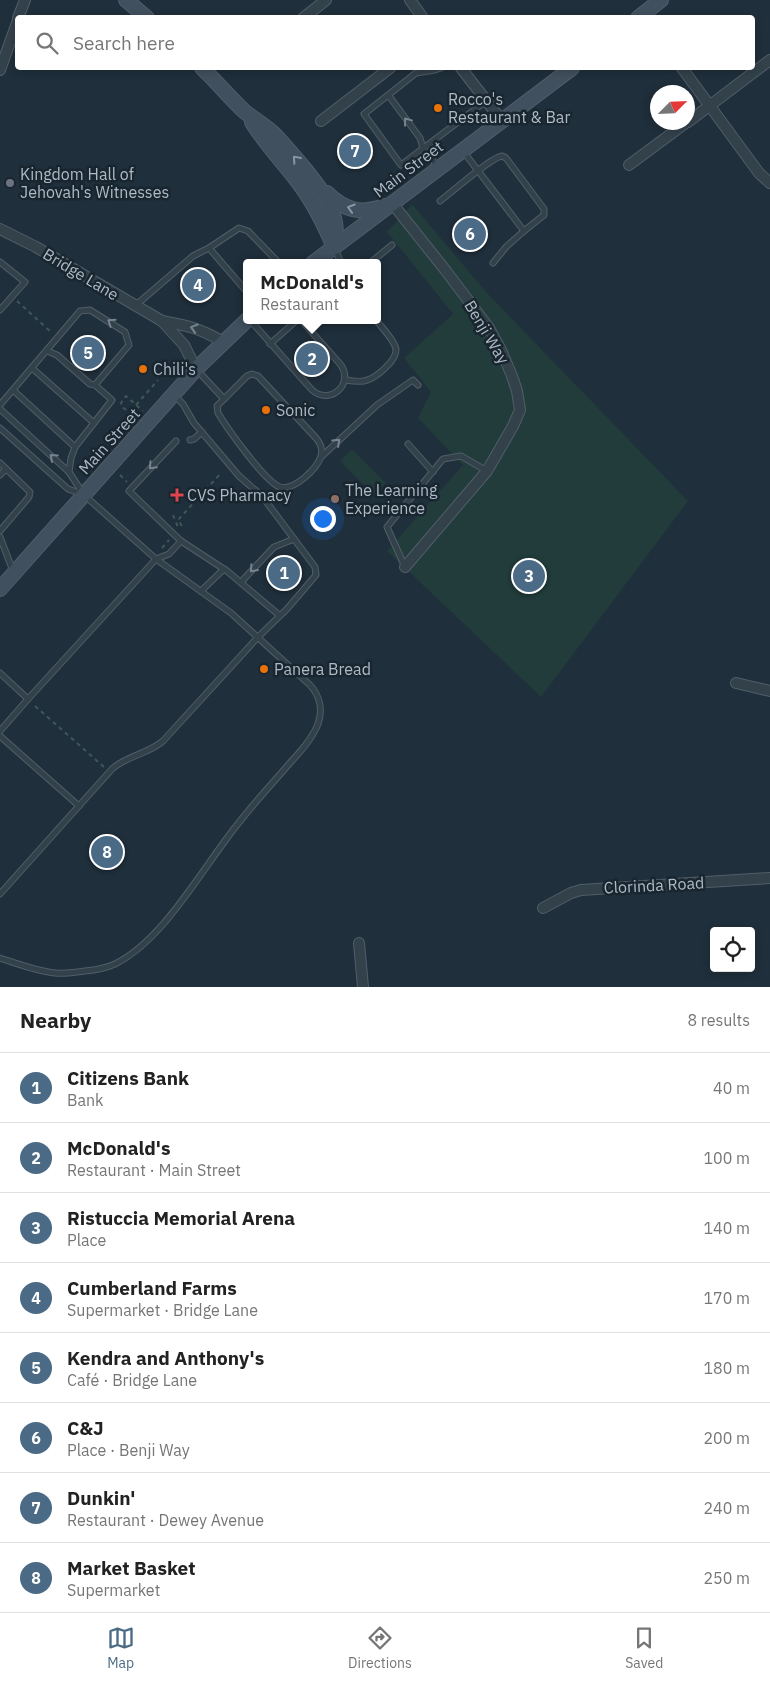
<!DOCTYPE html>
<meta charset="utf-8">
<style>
:root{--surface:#fff;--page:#f2f2f2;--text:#222;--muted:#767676;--line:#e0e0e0;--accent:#4a6a85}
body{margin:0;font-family:"IBM Plex Sans",sans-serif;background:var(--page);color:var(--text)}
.controls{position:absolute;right:15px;bottom:15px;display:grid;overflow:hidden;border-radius:5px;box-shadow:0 2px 8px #0003}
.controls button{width:45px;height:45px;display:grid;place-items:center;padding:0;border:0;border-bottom:1px solid var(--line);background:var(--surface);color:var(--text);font:25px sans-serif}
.compass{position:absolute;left:650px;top:85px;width:45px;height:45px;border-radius:50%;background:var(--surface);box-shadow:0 2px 8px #0003;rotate:66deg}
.you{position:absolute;left:322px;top:518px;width:18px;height:18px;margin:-12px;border:4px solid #fff;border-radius:50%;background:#1a73e8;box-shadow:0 0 0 8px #1a73e833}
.badge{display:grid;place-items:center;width:32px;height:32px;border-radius:50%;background:var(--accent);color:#fff;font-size:16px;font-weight:700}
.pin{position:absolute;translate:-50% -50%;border:2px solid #fff;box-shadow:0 1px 5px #0006}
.popup{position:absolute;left:243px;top:259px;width:138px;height:65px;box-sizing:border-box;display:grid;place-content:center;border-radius:5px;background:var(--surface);filter:drop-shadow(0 1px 4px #0005);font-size:16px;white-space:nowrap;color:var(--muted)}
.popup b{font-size:19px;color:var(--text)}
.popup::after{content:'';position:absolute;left:50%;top:100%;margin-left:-10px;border:10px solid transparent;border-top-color:var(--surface)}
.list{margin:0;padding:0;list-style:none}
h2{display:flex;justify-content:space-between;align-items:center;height:65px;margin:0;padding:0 20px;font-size:21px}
h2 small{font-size:16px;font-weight:400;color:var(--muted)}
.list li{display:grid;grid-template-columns:32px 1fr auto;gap:15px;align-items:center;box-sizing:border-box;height:70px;padding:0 20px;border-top:1px solid var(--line)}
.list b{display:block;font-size:19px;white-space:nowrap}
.list p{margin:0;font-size:16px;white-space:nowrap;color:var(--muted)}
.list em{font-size:16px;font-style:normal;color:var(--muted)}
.icon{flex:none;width:28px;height:28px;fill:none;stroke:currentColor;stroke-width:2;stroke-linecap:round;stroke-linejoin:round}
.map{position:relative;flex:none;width:770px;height:987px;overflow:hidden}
.search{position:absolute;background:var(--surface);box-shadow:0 2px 8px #0003;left:15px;right:15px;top:15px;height:55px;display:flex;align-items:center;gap:12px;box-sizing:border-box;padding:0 18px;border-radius:5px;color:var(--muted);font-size:19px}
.sheet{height:625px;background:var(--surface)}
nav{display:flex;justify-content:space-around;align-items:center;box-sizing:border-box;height:70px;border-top:1px solid var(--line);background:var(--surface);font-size:14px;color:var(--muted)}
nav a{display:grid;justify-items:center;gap:2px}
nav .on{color:var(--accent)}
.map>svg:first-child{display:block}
.green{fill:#213c3b}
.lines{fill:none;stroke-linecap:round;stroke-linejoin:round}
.service-casing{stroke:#515e69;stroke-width:7}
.minor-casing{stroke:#515e69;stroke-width:12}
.secondary-casing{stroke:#515e69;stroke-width:16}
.path{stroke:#3f5857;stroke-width:2;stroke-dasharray:4 4;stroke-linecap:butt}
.service{stroke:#33414b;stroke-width:5}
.minor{stroke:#33414b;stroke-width:10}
.secondary{stroke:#41505e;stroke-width:14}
.oneway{stroke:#77848f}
.oneway2{stroke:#8896a2}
.food-dot{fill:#e8710a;stroke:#19262f;stroke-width:2}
.worship-dot{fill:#6b7280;stroke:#19262f;stroke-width:2}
.health-dot{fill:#e0444e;stroke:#19262f;stroke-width:2}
.education-dot{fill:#8d6e63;stroke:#19262f;stroke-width:2}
.labels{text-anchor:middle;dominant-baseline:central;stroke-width:5;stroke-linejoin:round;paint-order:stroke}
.poi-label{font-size:16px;fill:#aebbc7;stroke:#19262f;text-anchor:start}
.street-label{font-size:16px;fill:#aebbc7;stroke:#19262f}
</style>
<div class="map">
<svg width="770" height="987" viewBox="0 0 770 987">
<rect width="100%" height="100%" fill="#1f2f3b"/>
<g class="green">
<path d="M 412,204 L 486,292 L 688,501 L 541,697 L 387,551 L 463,465 L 418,418 L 431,392 L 404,358 L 453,314 L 387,232 Z"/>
<path d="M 352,449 L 386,483 L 374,495 L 340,461 Z"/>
</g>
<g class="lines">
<g class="service-casing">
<g id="service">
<path d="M 441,68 L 435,70 L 416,73 L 364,114 L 401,165 L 486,101"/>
<path d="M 389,96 L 420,138 L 423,148 L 438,167"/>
<path d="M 440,201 C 452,192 490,158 502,156 L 506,158 L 544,209 L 544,215 L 524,231 L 463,151"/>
<path d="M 209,248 L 247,292"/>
<path d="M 335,249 L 341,263"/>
<path d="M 0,262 L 25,282 L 0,310"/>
<path d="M 370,263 L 392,245"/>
<path d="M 493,263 L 506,247 L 524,231"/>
<path d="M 136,305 L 193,256 L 209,248 L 239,228 L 248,231 L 279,263"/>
<path d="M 250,320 L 312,390 C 330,406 354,384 341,365 L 301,320"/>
<path d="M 270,344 L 297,320"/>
<path d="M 47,351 L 57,355 L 90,384 L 95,385 L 112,400 L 75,447 L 71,458 L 69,472"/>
<path d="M 32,368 L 94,423"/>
<path d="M 197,370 L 224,399"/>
<path d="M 252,374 L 258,376 L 316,438 C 321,444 323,449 321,456 C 317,469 294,491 280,487 C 265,482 227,428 218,413 L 217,406 L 247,376 Z"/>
<path d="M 345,380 C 351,381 358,382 364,381 C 375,379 397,361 396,349 C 394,339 382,328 376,320"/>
<path d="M 13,390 L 75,447"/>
<path d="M 0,405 L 80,311 L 90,310 L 125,332 L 129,345 L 95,385"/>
<path d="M 0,409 L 69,472 L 84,495 L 156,559 L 28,699"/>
<path d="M 0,428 L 68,489 L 83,494"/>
<path d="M 190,440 L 194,439 L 202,432"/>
<path d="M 176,441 L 129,491 L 181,541 L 227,571 L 279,615"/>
<path d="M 408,444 L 433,472"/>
<path d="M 321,457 L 377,405 L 413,380 L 418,385"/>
<path d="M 0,463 L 30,492 L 29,497 L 0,531"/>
<path d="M 0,475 L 6,469"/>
<path d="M 0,537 L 13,571"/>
<path d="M 405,567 L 387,527 L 443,459 L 461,456 L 487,471"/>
<path d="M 241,582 L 274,547 L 294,539"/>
<path d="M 201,591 L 224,569"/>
<path d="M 0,673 L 28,699 L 0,731"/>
<path d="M 0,736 L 79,806"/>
<path d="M 0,894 L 112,769 C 126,756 148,754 163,741 L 258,637 L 287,609 L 316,575 L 315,567 L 262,496 L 239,476 L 194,423 L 183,404 L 174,395"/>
<path d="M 0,958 C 18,964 36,971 55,973 C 65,974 76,972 85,971 C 96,970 106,968 115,964 C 164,940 203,867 237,825 C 253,804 272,784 289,764 C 300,752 312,739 318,724 C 323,710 320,696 310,685 L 231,613 L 156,559 L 169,554 L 181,541"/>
</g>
</g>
<g class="minor-casing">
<g id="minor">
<path d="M 410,0 L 423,18"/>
<path d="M 18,18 L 25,0"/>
<path d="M 303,18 L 326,0"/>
<path d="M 461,68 L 502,121"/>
<path d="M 682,68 L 759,173 L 770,183"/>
<path d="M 0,70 L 18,20"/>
<path d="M 321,121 L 390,68"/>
<path d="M 688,122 L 770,60"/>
<path d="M 629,165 L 687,122"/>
<path d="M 392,203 L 446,271 L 489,328 L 501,350 L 512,376 L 517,391 L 520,410 L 513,426 L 487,471 L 405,567"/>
<path d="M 0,229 L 36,247 L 162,321 L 184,345 L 196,369"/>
<path d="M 162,321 C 188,326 200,328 223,342"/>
<path d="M 736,683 L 770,691"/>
<path d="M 543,908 L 571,893 L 581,890 L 770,878"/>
<path d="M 359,943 L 363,987"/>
</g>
</g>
<g class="secondary-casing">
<g id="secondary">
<path d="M 126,0 L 147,18"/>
<path d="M 638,18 L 661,0"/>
<path d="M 202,68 C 217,82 230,98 245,112 C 254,119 264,125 273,133 C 282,142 290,152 299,162 C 319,186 343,213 334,247"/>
<path d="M 252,122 C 266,145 285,164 301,186 C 315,205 325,226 334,247"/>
<path d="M 327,193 C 344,210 361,215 384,206"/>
<path d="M 313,263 L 572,68"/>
<path d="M 0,589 L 196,369 L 247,320"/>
</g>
</g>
<g class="path">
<path d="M 17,301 L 52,333"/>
<path d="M 136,405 L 158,380"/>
<path d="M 126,410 L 121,406 L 121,403 L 126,396 L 143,411"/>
<path d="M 120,475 L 127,482"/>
<path d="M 173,515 L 178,527"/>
<path d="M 182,526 L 178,520 L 221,473"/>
<path d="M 162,548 L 169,540"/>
<path d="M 35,706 L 104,767"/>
</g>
<use href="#service" class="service"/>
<use href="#minor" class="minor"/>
<use href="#secondary" class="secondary"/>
</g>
<defs><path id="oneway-chevron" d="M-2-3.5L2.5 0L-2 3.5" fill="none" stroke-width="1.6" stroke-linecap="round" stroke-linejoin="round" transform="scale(1.25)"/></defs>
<g class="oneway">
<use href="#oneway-chevron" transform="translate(407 121) rotate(-127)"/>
<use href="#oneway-chevron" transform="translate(111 322) rotate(-146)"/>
<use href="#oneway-chevron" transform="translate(194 328) rotate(-163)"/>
<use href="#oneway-chevron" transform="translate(337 442) rotate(-43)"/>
<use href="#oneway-chevron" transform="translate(53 457) rotate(-138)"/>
<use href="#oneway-chevron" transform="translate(152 466) rotate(133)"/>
<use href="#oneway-chevron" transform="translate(253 569) rotate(132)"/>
</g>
<g class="oneway2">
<use href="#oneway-chevron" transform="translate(296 159) rotate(-131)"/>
<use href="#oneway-chevron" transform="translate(351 208) rotate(-163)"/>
</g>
<g class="food-dot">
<circle cx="438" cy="108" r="5"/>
<circle cx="143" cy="369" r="5"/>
<circle cx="266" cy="410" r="5"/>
<circle cx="264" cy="669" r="5"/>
</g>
<circle class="worship-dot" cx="10" cy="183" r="5"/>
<path class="health-dot" d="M174.5 487.5h5v5h5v5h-5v5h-5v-5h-5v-5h5z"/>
<circle class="education-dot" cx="335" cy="499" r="5"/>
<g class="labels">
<g class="poi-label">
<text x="448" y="99">Rocco's<tspan x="448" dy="18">Restaurant &amp; Bar</tspan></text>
<text x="20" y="174">Kingdom Hall of<tspan x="20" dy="18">Jehovah's Witnesses</tspan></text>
<text x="153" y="369">Chili's</text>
<text x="276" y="410">Sonic</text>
<text x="345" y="490">The Learning<tspan x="345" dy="18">Experience</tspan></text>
<text x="187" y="495">CVS Pharmacy</text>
<text x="274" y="669">Panera Bread</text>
</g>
<g class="street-label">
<text transform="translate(408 169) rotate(-37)">Main Street</text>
<text transform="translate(81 274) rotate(31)">Bridge Lane</text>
<text transform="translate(487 332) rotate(59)">Benji Way</text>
<text transform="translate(109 441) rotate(-48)">Main Street</text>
<text transform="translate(654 885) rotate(-3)">Clorinda Road</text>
</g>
</g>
</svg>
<div class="controls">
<button><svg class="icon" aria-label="locate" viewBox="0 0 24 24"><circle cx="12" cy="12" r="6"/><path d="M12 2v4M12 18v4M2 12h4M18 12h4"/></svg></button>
</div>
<svg class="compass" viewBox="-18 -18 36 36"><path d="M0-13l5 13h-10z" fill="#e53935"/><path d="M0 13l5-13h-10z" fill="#767676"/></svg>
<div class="you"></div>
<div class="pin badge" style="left:284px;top:573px">1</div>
<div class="pin badge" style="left:312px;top:359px">2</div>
<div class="popup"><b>McDonald's</b>Restaurant</div>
<div class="pin badge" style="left:529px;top:576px">3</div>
<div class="pin badge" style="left:198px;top:285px">4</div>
<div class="pin badge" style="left:88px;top:353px">5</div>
<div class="pin badge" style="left:470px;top:234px">6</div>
<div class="pin badge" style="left:355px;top:151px">7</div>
<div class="pin badge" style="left:107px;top:852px">8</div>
<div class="search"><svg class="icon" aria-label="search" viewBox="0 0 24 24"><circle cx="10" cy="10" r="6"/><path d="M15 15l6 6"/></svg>Search here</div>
</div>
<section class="sheet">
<h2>Nearby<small>8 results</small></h2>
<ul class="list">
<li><span class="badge">1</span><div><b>Citizens Bank</b><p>Bank</p></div><em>40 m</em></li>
<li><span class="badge">2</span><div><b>McDonald's</b><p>Restaurant · Main Street</p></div><em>100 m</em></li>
<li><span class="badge">3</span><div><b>Ristuccia Memorial Arena</b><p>Place</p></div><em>140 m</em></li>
<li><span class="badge">4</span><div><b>Cumberland Farms</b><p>Supermarket · Bridge Lane</p></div><em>170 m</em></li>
<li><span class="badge">5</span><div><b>Kendra and Anthony's</b><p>Café · Bridge Lane</p></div><em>180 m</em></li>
<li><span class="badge">6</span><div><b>C&amp;J</b><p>Place · Benji Way</p></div><em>200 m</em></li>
<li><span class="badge">7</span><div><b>Dunkin'</b><p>Restaurant · Dewey Avenue</p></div><em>240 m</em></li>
<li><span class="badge">8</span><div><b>Market Basket</b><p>Supermarket</p></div><em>250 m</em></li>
</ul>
</section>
<nav>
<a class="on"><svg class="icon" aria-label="map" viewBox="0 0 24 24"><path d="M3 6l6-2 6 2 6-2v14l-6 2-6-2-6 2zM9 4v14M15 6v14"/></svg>Map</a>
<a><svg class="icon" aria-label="directions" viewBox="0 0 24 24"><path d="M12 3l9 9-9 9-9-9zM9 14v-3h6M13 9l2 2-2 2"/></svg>Directions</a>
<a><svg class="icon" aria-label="saved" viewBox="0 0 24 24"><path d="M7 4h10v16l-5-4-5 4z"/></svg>Saved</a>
</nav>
